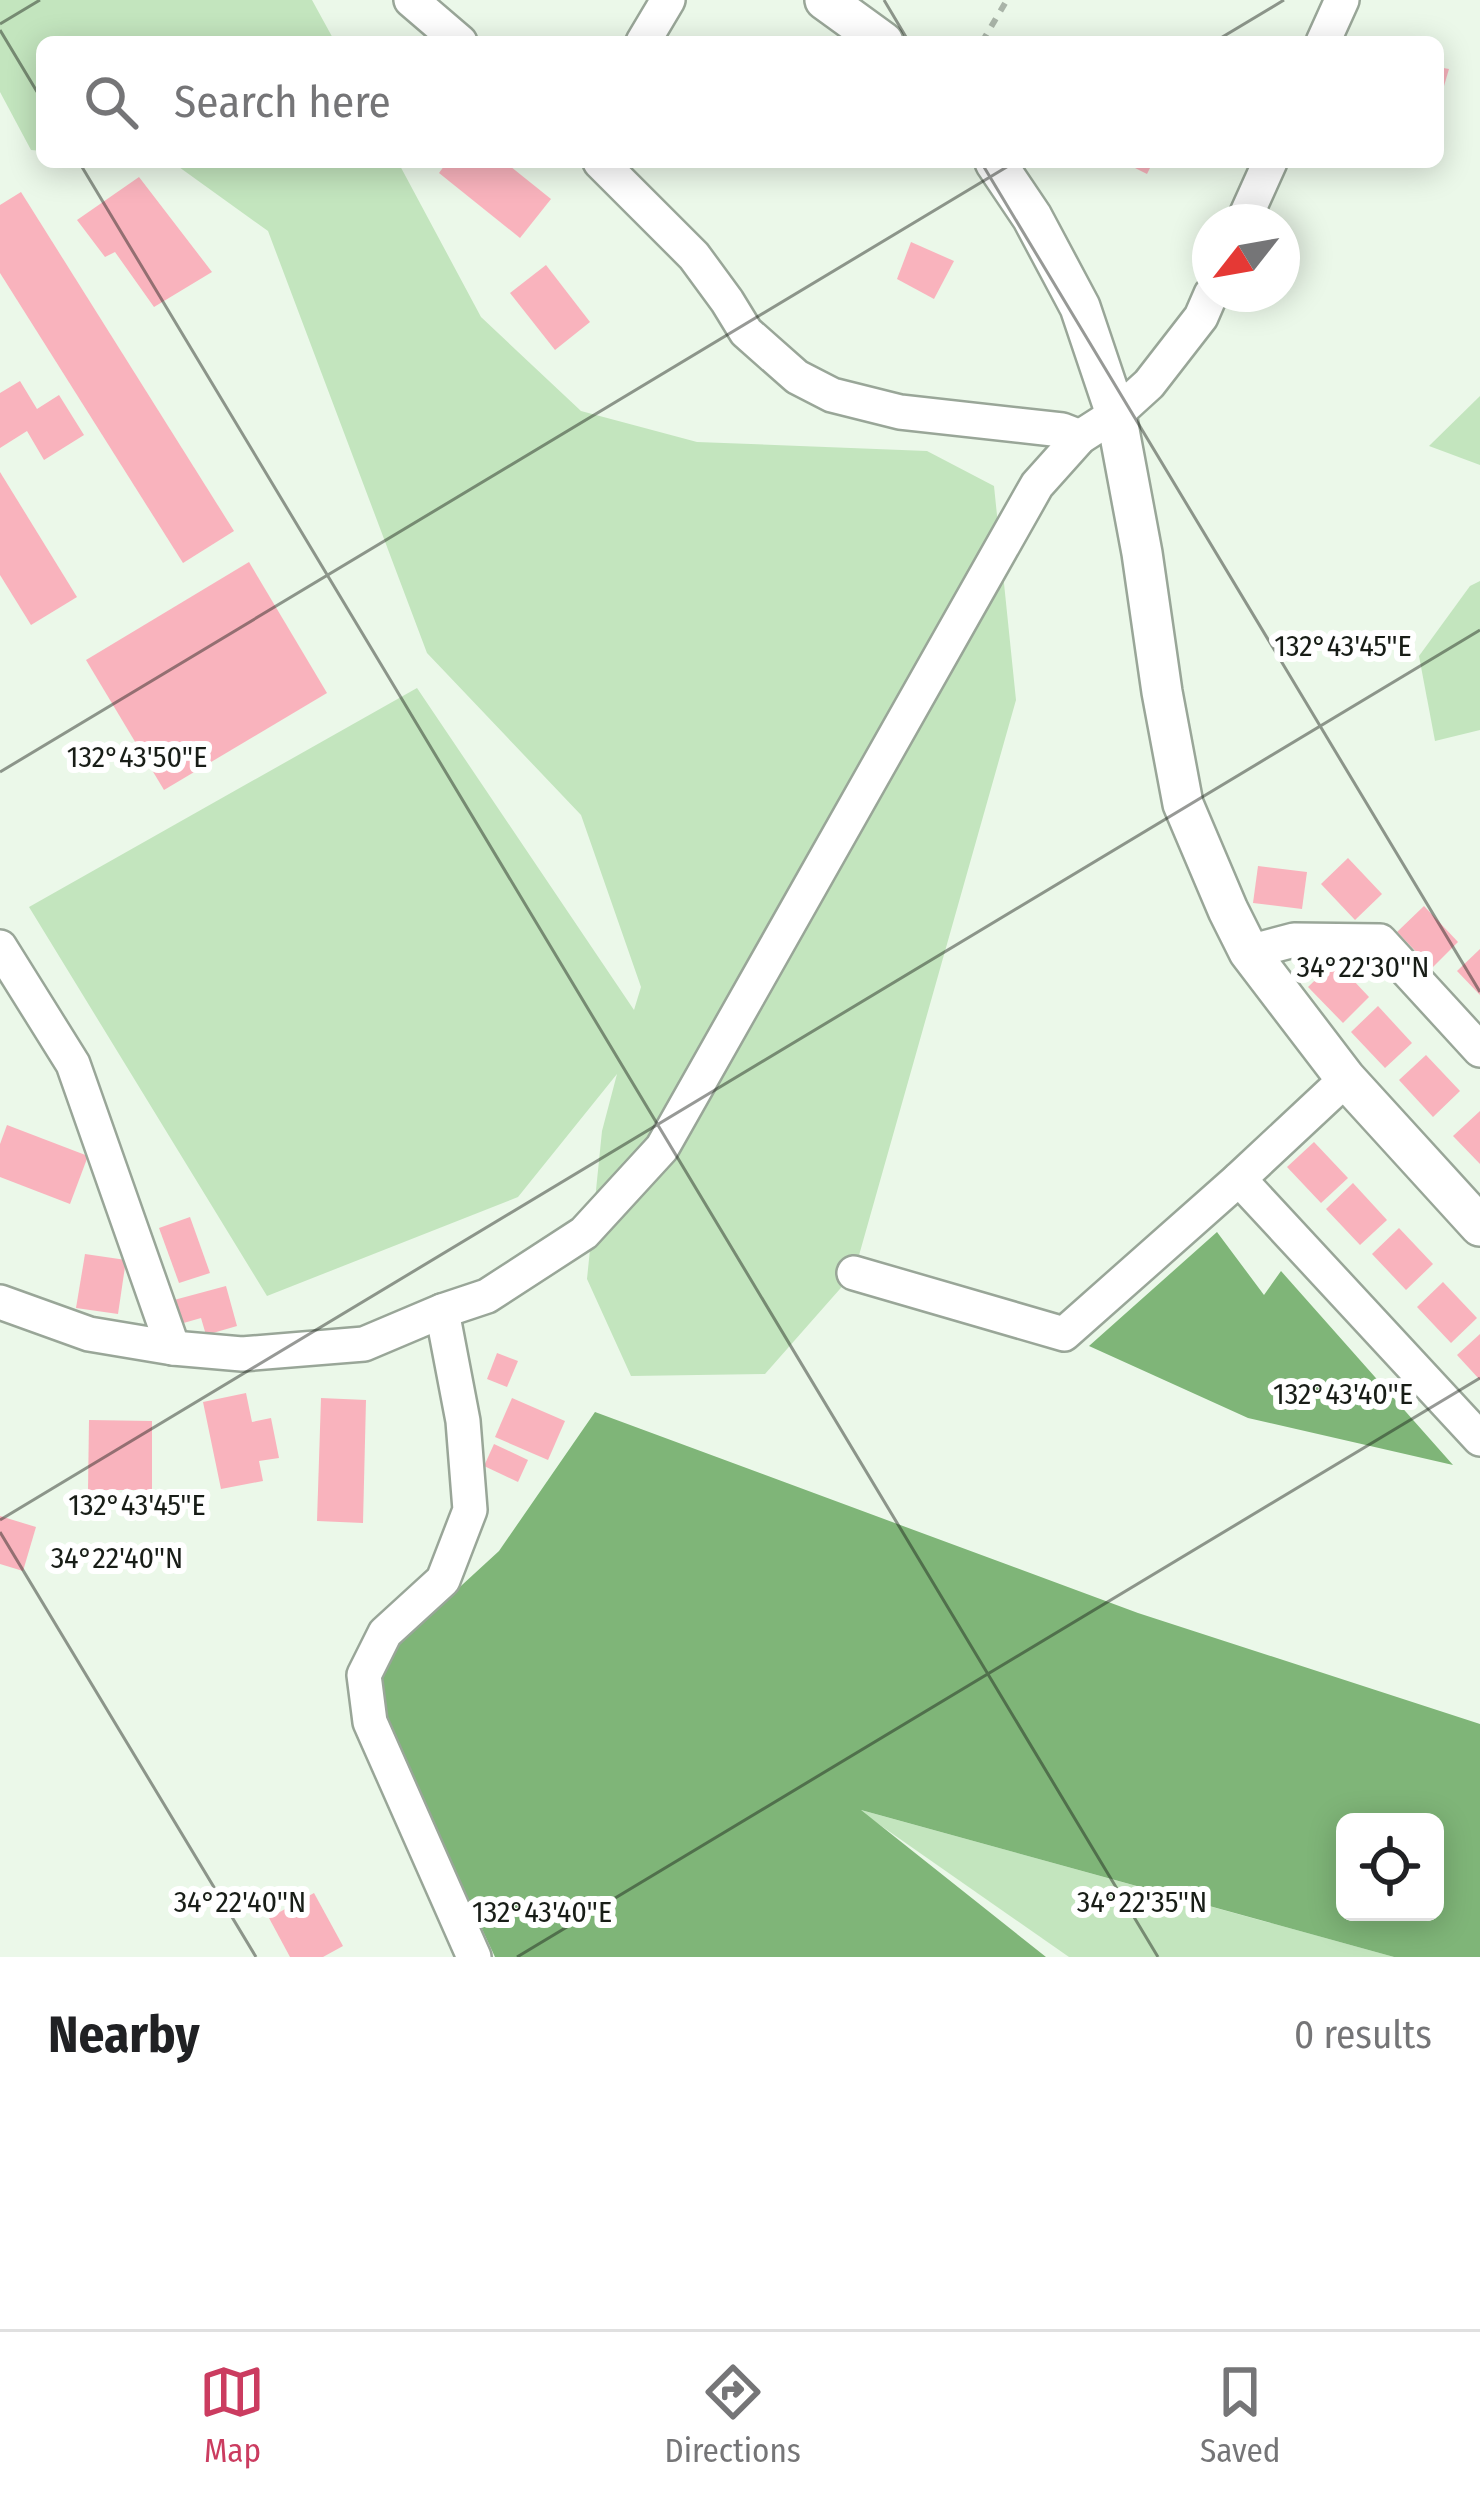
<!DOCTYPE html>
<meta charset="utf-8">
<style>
:root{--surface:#fff;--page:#f2f2f2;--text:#202124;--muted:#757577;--line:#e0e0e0;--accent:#cb3c60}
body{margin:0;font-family:"Fira Sans Condensed",sans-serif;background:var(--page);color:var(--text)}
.controls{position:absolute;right:36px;bottom:36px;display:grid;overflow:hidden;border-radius:18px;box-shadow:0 6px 30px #0003}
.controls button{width:108px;height:108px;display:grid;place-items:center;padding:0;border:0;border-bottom:3px solid var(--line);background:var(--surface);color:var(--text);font:60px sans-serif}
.compass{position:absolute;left:1192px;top:204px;width:108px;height:108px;border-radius:50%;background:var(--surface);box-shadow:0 6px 30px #0003;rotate:239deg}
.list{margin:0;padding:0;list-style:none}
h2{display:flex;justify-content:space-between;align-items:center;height:156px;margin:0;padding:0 48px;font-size:51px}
h2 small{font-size:39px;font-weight:400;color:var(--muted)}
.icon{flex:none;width:66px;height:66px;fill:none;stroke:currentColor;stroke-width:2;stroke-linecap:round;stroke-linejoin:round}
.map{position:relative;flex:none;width:1480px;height:1957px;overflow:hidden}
.search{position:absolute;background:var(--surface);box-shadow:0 6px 30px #0003;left:36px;right:36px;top:36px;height:132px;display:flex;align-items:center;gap:30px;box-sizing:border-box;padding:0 42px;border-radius:18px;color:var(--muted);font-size:45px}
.sheet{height:372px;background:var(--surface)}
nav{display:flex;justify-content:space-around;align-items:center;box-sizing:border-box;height:168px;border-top:3px solid var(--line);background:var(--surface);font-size:33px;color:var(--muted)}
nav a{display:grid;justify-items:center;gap:6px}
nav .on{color:var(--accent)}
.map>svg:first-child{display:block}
.green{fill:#c3e5be}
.water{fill:#7fb578;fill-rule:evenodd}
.building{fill:#f9b3bd}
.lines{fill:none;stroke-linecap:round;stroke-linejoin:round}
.minor-casing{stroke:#99a698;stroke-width:38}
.tertiary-casing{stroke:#99a698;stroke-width:44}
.path{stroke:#a9b4a8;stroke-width:6;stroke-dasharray:9 9;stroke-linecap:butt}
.minor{stroke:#fff;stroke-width:33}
.tertiary{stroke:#fff;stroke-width:39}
.ticks{fill:none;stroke:#181d17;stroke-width:3;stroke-opacity:0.45}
.ticks-label{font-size:30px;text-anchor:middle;fill:#181d17;stroke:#fff;stroke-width:12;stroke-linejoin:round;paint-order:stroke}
</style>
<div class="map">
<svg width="1480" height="1957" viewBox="0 0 1480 1957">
<rect width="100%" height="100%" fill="#ebf8e9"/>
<g class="green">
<path d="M 0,0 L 312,0 L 335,42 L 42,42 L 42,151 L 31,150 L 0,92 Z"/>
<path d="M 172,162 L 398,162 L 481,317 L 581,411 L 697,442 L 927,451 L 994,486 L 1016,700 L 854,1273 L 765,1374 L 631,1376 L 587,1279 L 602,1131 L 617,1074 L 518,1197 L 267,1296 L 29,907 L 417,688 L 634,1010 L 641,987 L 581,815 L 427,653 L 268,231 Z"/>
<path d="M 1480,396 L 1480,465 L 1429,446 Z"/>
<path d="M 1480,581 L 1480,730 L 1435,741 L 1419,656 L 1470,586 Z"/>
<path d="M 857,1809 L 1394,1957 L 1069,1957 Z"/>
</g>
<g class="water">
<path d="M 1217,1232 L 1264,1295 L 1281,1271 L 1453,1465 L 1248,1418 L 1089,1346 Z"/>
<path d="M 595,1412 L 1138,1613 L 1480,1724 L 1480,1957 L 1394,1957 L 861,1810 L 1046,1957 L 495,1957 L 364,1675 L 499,1551 ZM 1345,1822 L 1435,1822 L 1435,1912 L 1345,1912 Z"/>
</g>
<g class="building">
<path d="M 1438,67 L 1449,69 L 1439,103 L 1438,103 Z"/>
<path d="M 447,162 L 505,162 L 551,199 L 520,238 L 439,173 Z"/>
<path d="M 1123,162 L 1153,162 L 1147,174 Z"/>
<path d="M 139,177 L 212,272 L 154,307 L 115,252 L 105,257 L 77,220 Z"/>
<path d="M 21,192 L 234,531 L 183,563 L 0,273 L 0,205 Z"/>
<path d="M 911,242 L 954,261 L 934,299 L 897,279 Z"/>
<path d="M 546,265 L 590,322 L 555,350 L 510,293 Z"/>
<path d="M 20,381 L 37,409 L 59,395 L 84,435 L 44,460 L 27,431 L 0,448 L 0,393 Z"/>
<path d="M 0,472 L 77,597 L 31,625 L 0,575 Z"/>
<path d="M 249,562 L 327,693 L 164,790 L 86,660 Z"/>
<path d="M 1348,858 L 1382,894 L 1355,920 L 1321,884 Z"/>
<path d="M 1258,866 L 1307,872 L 1302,909 L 1253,903 Z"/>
<path d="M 1424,906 L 1458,942 L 1432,968 L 1397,932 Z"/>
<path d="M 1480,949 L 1480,995 L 1457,971 Z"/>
<path d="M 1335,961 L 1369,997 L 1343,1023 L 1308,987 Z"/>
<path d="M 1378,1006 L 1412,1043 L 1385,1068 L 1351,1032 Z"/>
<path d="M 1426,1055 L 1460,1091 L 1433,1117 L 1399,1080 Z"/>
<path d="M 1480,1111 L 1480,1164 L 1453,1136 Z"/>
<path d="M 7,1125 L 88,1156 L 70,1204 L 0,1177 L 0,1144 Z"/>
<path d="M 1314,1142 L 1348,1178 L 1321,1203 L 1287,1167 Z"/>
<path d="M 1353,1183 L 1387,1220 L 1360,1245 L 1326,1209 Z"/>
<path d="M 190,1217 L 210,1273 L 179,1283 L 159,1228 Z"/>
<path d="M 1399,1228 L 1433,1264 L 1406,1290 L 1372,1254 Z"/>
<path d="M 85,1254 L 126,1260 L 118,1314 L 76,1308 Z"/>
<path d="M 1443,1282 L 1477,1318 L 1451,1343 L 1417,1307 Z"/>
<path d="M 226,1286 L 237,1326 L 206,1335 L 201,1318 L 180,1324 L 174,1300 Z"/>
<path d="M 1480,1334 L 1480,1380 L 1457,1355 Z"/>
<path d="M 497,1353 L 518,1361 L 507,1387 L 487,1379 Z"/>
<path d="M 246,1393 L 252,1422 L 271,1418 L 279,1458 L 259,1461 L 263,1481 L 221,1489 L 203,1402 Z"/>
<path d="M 321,1398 L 366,1400 L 363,1523 L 317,1521 Z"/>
<path d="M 512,1398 L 565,1421 L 548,1460 L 495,1437 Z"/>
<path d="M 89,1420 L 152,1421 L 152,1490 L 88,1490 Z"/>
<path d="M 494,1444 L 528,1460 L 518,1482 L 484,1466 Z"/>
<path d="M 0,1516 L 36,1527 L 23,1571 L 0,1564 Z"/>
<path d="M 314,1893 L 343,1946 L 323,1957 L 290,1957 L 269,1918 Z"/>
</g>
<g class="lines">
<g class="minor-casing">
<g id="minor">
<path d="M 411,0 L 460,42"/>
<path d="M 643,42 L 668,0"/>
<path d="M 1323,42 L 1342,0"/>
<path d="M 600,162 L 694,256 L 727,301 L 746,332 L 797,377 L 832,395 L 900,412 L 1062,430 L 1080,437"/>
<path d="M 1243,222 L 1270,162"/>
<path d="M 0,947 L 73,1064 L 173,1348"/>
<path d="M 1249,952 L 1294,940 L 1380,941 L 1480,1050"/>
<path d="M 1239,1179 L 1480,1439"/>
<path d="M 854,1273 L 1064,1334 L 1239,1179 L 1346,1079"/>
<path d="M 0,1302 L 89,1334 L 173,1348 L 242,1354 L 364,1344 L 442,1311 L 487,1296 L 584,1233 L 662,1148 L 1037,485 L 1080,437 L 1116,414 L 1149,384 L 1201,317 L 1211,294"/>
<path d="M 442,1311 L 463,1421 L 470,1510 L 443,1580 L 385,1633 L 364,1675 L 370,1722 L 474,1957"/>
</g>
</g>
<g class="tertiary-casing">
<g id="tertiary">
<path d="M 825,0 L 883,42"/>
<path d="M 995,162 L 1032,217 L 1080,307 L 1116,414 L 1142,553 L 1162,692 L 1183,804 L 1228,910 L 1249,952 L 1346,1079 L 1480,1226"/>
</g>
</g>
<path class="path" d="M 982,42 L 1007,0"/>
<use href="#minor" class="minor"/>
<use href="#tertiary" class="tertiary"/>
</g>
<path class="ticks" d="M 884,0 L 909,42M 0,24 L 40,0M 0,30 L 42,100M 1214,42 L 1284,0M 79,162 L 1158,1957M 981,162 L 1480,992M 0,772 L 1015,162M 0,1520 L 1480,630M 0,1532 L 256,1957M 517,1957 L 1480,1378"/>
<g class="ticks-label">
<text x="1343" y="656">132°43'45"E</text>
<text x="137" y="767">132°43'50"E</text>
<text x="1363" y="977">34°22'30"N</text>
<text x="1343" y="1404">132°43'40"E</text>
<text x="137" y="1515">132°43'45"E</text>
<text x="117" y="1568">34°22'40"N</text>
<text x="240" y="1912">34°22'40"N</text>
<text x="1142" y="1912">34°22'35"N</text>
<text x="542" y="1922">132°43'40"E</text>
</g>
</svg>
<div class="controls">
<button><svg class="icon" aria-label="locate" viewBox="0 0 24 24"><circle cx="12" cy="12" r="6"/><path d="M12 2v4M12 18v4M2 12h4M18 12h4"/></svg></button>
</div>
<svg class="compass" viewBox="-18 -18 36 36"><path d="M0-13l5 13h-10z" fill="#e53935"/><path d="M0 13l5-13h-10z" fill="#757577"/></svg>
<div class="search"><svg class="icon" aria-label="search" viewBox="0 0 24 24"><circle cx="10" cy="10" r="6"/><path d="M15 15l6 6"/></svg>Search here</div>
</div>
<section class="sheet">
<h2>Nearby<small>0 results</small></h2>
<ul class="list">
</ul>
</section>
<nav>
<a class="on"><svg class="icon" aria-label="map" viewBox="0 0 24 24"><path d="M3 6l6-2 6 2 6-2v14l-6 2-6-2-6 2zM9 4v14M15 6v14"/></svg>Map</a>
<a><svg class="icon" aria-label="directions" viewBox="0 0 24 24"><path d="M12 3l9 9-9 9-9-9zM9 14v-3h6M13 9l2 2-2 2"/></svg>Directions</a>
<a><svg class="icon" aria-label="saved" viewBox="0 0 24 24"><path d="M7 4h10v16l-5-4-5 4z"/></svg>Saved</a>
</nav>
